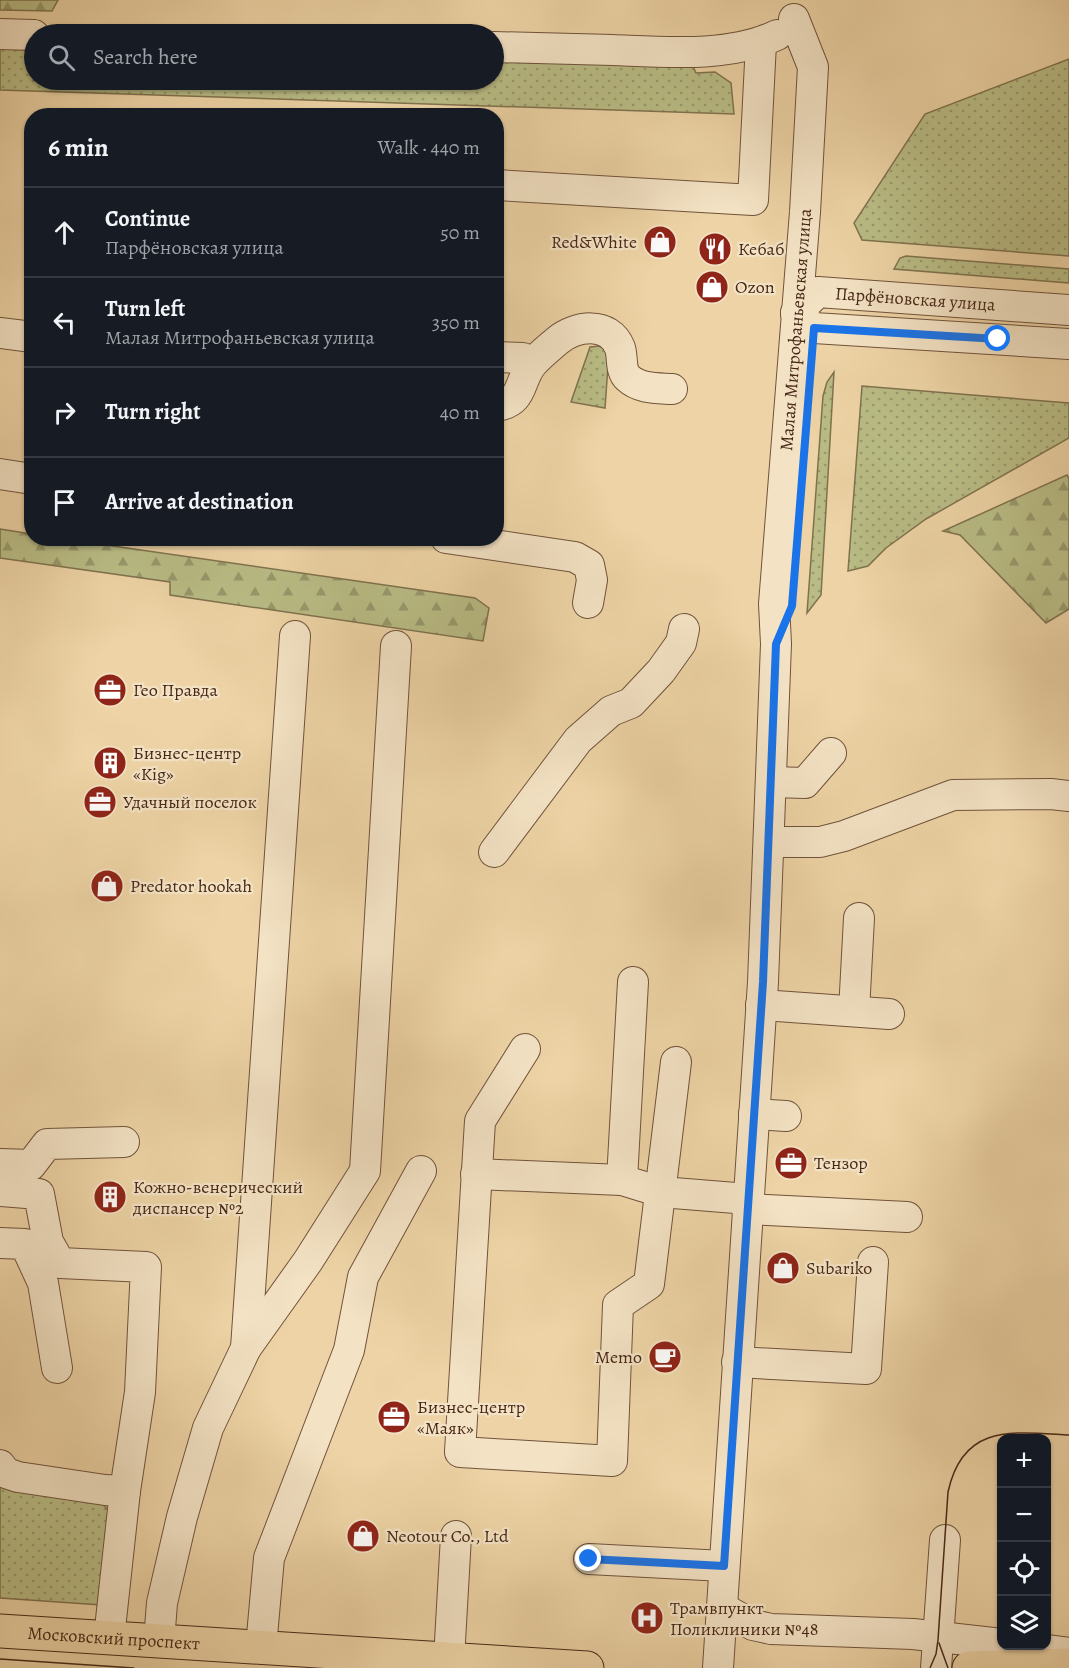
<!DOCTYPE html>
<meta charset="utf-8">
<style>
:root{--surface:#171b24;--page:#242831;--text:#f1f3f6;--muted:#9ea1a6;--line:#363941}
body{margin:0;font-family:Alegreya,serif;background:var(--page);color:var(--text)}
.controls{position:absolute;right:18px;bottom:18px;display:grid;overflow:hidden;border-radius:12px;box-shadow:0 2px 4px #0004}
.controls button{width:54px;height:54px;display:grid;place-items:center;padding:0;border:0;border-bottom:2px solid var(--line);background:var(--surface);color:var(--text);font:30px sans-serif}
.stop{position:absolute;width:18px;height:18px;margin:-14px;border:4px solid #1a73e8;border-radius:50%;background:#fff}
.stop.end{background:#1a73e8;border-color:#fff;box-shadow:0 2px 6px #0008}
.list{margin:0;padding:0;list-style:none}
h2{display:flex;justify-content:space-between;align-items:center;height:78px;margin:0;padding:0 24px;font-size:26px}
h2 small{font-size:20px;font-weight:400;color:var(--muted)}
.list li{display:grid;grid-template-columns:39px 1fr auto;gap:18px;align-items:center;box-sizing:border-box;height:90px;padding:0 24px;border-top:2px solid var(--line)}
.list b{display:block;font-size:22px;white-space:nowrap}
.list p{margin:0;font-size:20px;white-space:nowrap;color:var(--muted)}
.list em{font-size:20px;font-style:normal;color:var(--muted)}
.icon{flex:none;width:33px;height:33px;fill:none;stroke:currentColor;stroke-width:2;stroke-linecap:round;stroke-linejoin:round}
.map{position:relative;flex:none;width:1069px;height:1668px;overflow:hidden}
.search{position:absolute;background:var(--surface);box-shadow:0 2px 4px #0004;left:24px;top:24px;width:480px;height:66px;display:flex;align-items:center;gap:15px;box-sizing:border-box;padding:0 21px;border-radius:33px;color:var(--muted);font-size:22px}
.panel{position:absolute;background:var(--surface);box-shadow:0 2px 4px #0004;left:24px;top:108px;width:480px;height:438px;border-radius:24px}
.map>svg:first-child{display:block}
.green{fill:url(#green-dots);stroke:#80724e;stroke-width:1.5}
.forest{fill:url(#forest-firs);stroke:#80724e;stroke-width:1.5}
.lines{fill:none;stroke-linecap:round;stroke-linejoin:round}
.minor-casing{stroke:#70533b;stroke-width:32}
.major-casing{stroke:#472818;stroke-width:35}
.minor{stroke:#f3e2c4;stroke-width:30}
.major{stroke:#edd3a5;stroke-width:33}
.tram{stroke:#472818;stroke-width:1.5}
.route{stroke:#1a73e8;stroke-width:8}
.labels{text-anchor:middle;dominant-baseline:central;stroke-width:4.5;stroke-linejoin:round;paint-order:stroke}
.poi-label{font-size:18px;fill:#472818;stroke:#f3e2c4;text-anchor:start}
.street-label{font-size:18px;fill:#472818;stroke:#f3e2c4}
</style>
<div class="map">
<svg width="1069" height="1668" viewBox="0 0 1069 1668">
<defs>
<pattern id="green-dots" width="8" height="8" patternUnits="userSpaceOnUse" patternTransform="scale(1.5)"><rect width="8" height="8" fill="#b9bc85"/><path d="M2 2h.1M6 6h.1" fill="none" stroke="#98996c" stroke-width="1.8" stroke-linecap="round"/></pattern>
<pattern id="forest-firs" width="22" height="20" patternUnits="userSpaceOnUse" patternTransform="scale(1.5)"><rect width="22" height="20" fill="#b9bc85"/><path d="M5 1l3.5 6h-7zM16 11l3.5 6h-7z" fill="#98996c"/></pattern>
</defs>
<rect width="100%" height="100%" fill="#edd3a5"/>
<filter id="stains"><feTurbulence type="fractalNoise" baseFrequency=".00333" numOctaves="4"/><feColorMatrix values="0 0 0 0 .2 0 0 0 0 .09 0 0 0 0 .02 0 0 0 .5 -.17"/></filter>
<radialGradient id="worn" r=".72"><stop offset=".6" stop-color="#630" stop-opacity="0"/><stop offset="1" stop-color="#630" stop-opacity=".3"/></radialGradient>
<g class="green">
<path d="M 0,49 L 34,50 L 34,80 L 494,80 L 494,62 L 692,64 L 696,73 L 715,72 L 731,83 L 734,114 L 0,90 Z"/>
<path d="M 1069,59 L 1069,256 L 862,240 L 854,223 L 925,114 Z"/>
<path d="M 906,256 L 1069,269 L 1069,283 L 894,269 L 900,258 Z"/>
<path d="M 600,346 L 609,351 L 605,408 L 571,402 L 590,347 Z"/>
<path d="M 834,372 L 821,595 L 807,613 L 823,396 L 827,382 Z"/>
<path d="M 862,386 L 1069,403 L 1069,438 L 926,519 L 886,548 L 868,566 L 848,571 Z"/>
<path d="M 0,1482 L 100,1501 L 108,1510 L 101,1605 L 0,1598 Z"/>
</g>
<g class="forest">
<path d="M 0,0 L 58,0 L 52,11 L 0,10 Z"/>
<path d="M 1067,475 L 1069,478 L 1069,609 L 1046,623 L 960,535 L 943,531 Z"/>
<path d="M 0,529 L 31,534 L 32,538 L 64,539 L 475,598 L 489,608 L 483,641 L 170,595 L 170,582 L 0,558 Z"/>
</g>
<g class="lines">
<g class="minor-casing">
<g id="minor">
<path d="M 0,34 L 34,35"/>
<path d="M 494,47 C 533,48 573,49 613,50 C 664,52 730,58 777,35"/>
<path d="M 496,185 L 753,200 L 761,43"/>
<path id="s1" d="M 796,313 L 818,292 L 1069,310"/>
<path d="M 796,313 L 814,328 L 1069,344"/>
<path d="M 0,333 L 32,337"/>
<path d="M 496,357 L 523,358 L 531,364"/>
<path d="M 496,406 C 525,402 518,380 533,363 C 540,355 549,348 557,341 C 575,326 609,320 620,348 C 623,357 620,371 628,378 C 640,389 657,388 672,389"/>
<path d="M 0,474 L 32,479"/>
<path d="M 446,538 L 575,557 L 589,565 L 592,580 L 588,603"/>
<path d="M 771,782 L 805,783 L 831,753"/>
<path d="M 769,842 L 820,842 L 844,836 L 953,795 L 1051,794 L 1069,796"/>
<path d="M 494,852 L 578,740 L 611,711 L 631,703 L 661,671 L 681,643 L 684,629"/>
<path d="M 633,982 L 622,1180 L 661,1192 L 748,1199"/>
<path d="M 761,1005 L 889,1014"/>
<path d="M 854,1011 L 859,918"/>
<path d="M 525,1049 L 480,1121 L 460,1452 L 612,1461 L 618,1305 L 649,1284 L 676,1062"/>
<path d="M 754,1114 L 786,1116"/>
<path d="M 0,1164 L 31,1165 L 47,1144 L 124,1142"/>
<path d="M 476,1174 L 622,1180"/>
<path d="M 0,1191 L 39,1194 L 48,1242 L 60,1263 L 146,1267 L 140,1392 L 125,1491 L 109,1638"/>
<path d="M 747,1209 L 907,1217"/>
<path d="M 0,1243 L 25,1244 L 43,1283 L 57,1368"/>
<path d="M 246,1348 L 295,636"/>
<path d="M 737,1362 L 866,1369 L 873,1262"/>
<path d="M 0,1465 L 6,1473 L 18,1477 L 105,1490 L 125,1491"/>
<path d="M 589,1559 L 724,1566"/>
<path d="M 722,1608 L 753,1625 L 771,1629 L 913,1634 L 1002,1644"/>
<path d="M 159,1641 L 162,1603 L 182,1517 L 208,1428 L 246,1348 L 308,1261 L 365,1171 L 396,646"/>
<path d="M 1017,1646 L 1069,1653"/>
<path d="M 261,1647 L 269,1558 L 349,1350 L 363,1277 L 421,1171"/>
<path d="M 449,1659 L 456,1536"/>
<path id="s2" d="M 718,1668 L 763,982 L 776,644 L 774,604 L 805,212 L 813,67 L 794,19"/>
<path d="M 936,1668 L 945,1540"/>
</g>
</g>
<g class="major-casing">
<g id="major">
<path id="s3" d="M 0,1631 L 587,1668"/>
<path d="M 969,1668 L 1069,1665"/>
</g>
</g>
<use href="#minor" class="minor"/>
<use href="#major" class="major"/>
<g class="tram">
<path d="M 939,1643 L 948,1668"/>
<path d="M 0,1659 L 134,1668"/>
<path d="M 930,1668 L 936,1654 L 938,1640 L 948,1492 C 963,1423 1013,1432 1069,1435"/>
</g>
</g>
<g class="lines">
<path class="route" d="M 589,1559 L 724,1566 L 763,982 L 776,644 L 792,606 L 814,328 L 998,339"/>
</g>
<defs>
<g id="shop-disc" transform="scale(1.725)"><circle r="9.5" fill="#8f2418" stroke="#f3e2c4"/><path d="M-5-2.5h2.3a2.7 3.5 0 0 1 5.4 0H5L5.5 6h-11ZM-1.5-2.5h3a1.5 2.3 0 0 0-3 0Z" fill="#fff"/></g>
<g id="restaurant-disc" transform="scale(1.725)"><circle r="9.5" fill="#8f2418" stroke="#f3e2c4"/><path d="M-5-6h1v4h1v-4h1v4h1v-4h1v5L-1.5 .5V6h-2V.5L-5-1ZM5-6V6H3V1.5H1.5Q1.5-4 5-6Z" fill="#fff"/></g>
<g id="office-disc" transform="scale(1.725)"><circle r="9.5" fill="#8f2418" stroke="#f3e2c4"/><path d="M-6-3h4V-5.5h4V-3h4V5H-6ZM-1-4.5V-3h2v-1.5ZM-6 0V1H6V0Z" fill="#fff"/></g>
<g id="building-disc" transform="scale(1.725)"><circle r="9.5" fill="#8f2418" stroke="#f3e2c4"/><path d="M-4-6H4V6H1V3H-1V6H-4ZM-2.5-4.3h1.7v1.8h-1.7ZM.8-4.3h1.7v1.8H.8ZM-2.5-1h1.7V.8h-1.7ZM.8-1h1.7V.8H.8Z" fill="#fff"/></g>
<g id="cafe-disc" transform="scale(1.725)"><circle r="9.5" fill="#8f2418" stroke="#f3e2c4"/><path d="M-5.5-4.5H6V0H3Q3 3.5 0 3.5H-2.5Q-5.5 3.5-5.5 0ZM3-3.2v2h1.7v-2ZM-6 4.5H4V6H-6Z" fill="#fff"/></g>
<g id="hospital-disc" transform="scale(1.725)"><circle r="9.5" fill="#8f2418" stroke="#f3e2c4"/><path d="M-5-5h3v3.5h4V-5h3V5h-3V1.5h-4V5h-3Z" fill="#fff"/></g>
</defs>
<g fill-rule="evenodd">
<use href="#shop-disc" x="660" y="242"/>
<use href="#restaurant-disc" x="715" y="249"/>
<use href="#shop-disc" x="712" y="287"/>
<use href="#office-disc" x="110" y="690"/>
<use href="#building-disc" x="110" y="763"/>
<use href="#office-disc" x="100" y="802"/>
<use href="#shop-disc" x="107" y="886"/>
<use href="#office-disc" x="791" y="1163"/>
<use href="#building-disc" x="110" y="1197"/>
<use href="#shop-disc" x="783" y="1268"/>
<use href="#cafe-disc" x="665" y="1357"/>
<use href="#office-disc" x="394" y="1417"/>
<use href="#shop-disc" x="363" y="1536"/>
<use href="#hospital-disc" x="647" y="1618"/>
</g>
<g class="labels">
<g class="poi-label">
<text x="637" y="242" text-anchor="end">Red&amp;White</text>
<text x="738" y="249">Кебаб</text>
<text x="735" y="287">Ozon</text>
<text x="133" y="690">Гео Правда</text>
<text x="133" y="753">Бизнес-центр<tspan x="133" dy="21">«Kig»</tspan></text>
<text x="123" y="802">Удачный поселок</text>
<text x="130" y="886">Predator hookah</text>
<text x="814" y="1163">Тензор</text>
<text x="133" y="1187">Кожно-венерический<tspan x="133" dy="21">диспансер №2</tspan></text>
<text x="806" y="1268">Subariko</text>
<text x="642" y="1357" text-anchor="end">Memo</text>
<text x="417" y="1407">Бизнес-центр<tspan x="417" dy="21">«Маяк»</tspan></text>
<text x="386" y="1536">Neotour Co., Ltd</text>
<text x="670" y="1608">Трамвпункт<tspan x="670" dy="21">Поликлиники №48</tspan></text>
</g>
<g class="street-label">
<text stroke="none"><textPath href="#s1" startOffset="128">Парфёновская улица</textPath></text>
<text stroke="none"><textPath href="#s2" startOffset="1341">Малая Митрофаньевская улица</textPath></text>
<text stroke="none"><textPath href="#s3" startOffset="114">Московский проспект</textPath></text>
</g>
</g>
<rect width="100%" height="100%" filter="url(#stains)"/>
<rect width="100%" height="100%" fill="url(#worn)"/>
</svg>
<div class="controls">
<button>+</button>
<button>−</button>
<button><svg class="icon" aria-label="locate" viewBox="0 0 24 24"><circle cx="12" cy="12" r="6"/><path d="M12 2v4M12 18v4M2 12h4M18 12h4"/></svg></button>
<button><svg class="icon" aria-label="layers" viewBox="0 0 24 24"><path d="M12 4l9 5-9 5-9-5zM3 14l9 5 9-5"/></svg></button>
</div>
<div class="stop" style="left:998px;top:339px"></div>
<div class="stop end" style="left:589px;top:1559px"></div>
<div class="search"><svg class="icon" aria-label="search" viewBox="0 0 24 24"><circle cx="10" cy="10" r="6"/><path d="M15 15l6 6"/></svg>Search here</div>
<section class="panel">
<h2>6 min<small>Walk · 440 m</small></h2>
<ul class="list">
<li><svg class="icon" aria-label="ahead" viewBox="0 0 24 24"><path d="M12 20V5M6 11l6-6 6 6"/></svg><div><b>Continue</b><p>Парфёновская улица</p></div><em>50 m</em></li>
<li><svg class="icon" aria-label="left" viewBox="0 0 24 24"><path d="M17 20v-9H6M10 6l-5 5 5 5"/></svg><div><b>Turn left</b><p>Малая Митрофаньевская улица</p></div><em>350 m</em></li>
<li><svg class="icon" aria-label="right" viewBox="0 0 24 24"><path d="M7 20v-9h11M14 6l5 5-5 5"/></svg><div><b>Turn right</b></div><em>40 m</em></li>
<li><svg class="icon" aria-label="arrive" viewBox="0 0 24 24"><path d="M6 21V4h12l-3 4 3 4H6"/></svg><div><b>Arrive at destination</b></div></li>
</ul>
</section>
</div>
